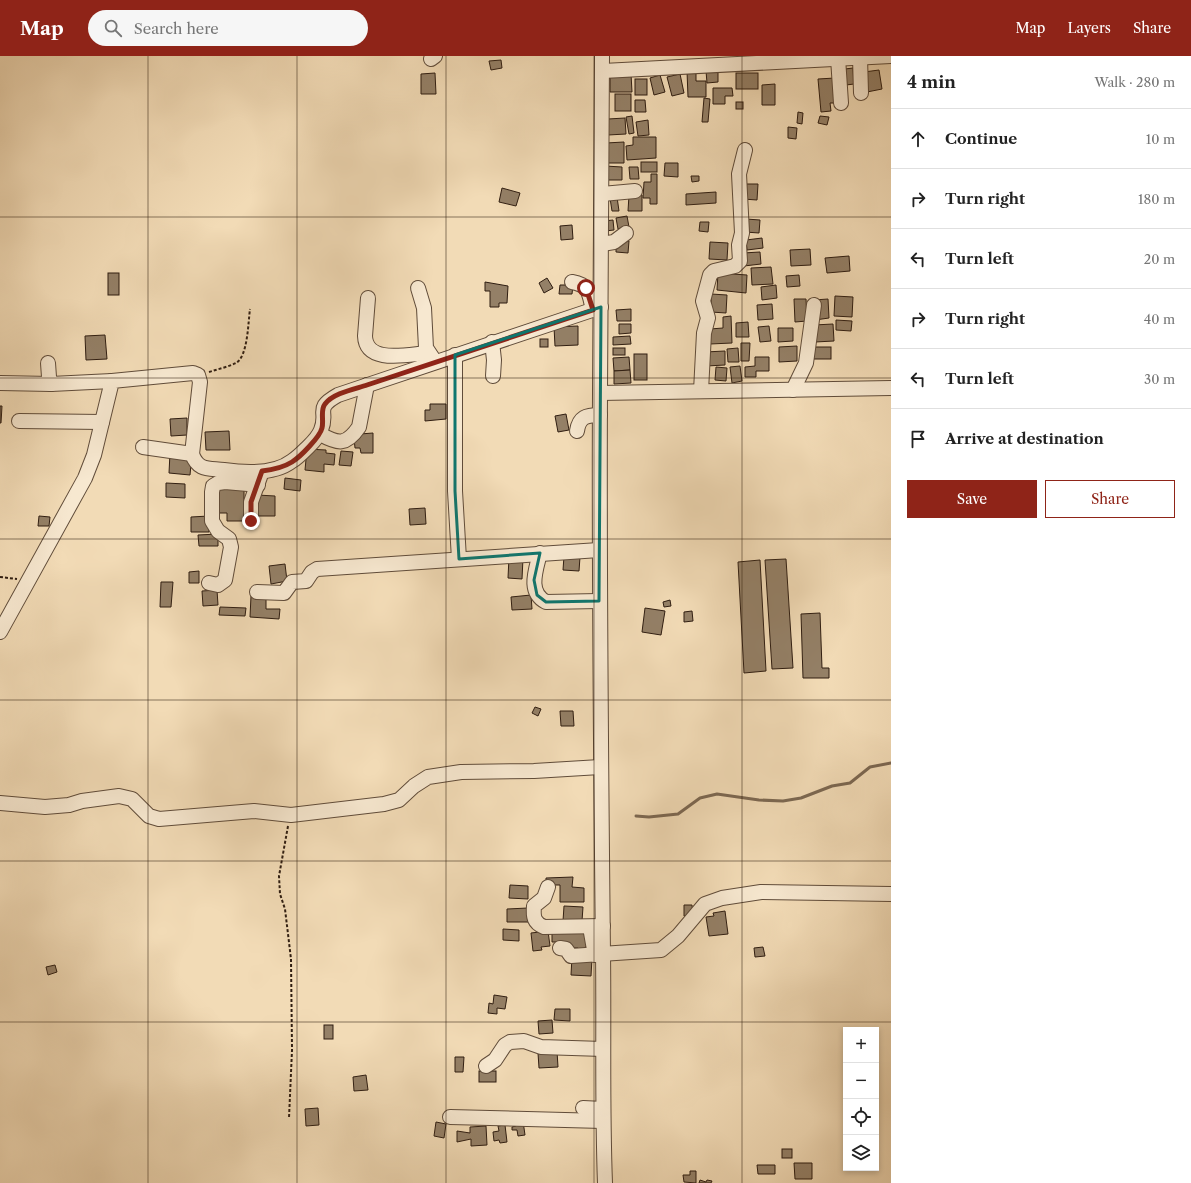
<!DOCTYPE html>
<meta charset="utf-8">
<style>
:root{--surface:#fff;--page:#f6f6f6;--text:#222;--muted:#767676;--line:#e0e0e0;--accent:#8f2418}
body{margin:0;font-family:"Libre Caslon Text",serif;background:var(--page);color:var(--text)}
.controls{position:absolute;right:12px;bottom:12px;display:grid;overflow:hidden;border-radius:0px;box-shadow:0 2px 6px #0003}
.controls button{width:36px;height:36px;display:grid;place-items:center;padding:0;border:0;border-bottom:1px solid var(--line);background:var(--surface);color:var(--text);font:20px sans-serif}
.stop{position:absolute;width:12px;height:12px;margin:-9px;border:3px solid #8f2418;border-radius:50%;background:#fff}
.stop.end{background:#8f2418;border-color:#fff;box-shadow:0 1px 4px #0008}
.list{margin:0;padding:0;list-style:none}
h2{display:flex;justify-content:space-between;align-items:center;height:52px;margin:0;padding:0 16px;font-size:17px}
h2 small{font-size:13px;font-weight:400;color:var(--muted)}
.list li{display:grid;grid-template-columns:26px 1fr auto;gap:12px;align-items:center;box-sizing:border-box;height:60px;padding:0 16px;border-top:1px solid var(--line)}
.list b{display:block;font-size:15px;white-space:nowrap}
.list em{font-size:13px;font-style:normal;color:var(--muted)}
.actions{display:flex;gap:8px;padding:12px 16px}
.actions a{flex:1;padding:9px 0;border:1px solid var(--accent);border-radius:0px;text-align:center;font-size:14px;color:var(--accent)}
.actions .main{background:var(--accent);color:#fff}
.icon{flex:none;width:22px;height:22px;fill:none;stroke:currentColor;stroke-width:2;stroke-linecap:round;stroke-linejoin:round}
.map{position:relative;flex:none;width:891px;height:1127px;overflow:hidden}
header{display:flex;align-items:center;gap:24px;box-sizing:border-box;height:56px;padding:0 20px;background:var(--accent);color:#fff}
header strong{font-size:19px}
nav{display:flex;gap:22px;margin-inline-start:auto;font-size:14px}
.search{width:280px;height:36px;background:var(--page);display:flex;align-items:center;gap:10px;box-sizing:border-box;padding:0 14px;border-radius:22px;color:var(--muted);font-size:15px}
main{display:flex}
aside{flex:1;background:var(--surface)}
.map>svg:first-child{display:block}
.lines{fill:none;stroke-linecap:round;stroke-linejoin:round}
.stream{stroke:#7c6852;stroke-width:3}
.building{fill:#948067;stroke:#2f1d11}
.minor-casing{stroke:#604c3a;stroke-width:16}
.path{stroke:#2f1d11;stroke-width:2;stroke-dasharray:3 2;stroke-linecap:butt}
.minor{stroke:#f7e8d0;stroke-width:14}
.route{stroke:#8f2418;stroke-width:5}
.marked{fill:none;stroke:#0f766e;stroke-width:3;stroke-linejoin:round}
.grid{fill:none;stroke:#2f1d11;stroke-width:1;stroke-opacity:0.55}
</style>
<header>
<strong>Map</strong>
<div class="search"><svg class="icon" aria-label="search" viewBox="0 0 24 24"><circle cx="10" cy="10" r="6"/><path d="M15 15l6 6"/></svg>Search here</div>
<nav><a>Map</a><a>Layers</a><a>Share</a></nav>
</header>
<main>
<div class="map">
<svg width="891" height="1127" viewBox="0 0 891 1127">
<rect width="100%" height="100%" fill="#f2dbb6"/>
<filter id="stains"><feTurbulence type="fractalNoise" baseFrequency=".005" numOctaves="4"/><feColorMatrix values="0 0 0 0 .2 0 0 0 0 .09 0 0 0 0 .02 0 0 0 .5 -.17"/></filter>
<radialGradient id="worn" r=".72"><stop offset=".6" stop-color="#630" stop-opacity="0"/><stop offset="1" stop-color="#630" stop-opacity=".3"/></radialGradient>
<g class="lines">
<path class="stream" d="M 636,760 L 649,761 L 678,758 L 700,742 L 717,738 L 759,744 L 783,745 L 801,742 L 832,730 L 850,727 L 870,711 L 891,707"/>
</g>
<g class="building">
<path d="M 501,4 L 502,12 L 491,14 L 489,5 Z"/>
<path d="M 853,12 L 854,28 L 846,29 L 845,13 Z"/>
<path d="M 879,14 L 882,33 L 867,36 L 864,16 Z"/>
<path d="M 687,15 L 696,15 L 696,25 L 706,25 L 706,41 L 688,41 Z"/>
<path d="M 706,15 L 718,15 L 718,26 L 707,27 Z"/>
<path d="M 435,17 L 436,38 L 421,38 L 421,18 Z"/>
<rect x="736" y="17" width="22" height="16"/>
<path d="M 610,18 L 631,18 L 632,36 L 610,36 Z"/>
<path d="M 680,18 L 684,37 L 672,40 L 667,21 Z"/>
<path d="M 660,19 L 665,36 L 654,39 L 650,22 Z"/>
<path d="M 835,22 L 836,47 L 830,47 L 831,55 L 821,56 L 818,23 Z"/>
<rect x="635" y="23" width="12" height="16"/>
<path d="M 775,28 L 775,49 L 762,49 L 762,29 Z"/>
<path d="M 713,32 L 732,32 L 733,40 L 725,40 L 725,48 L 713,48 Z"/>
<rect x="615" y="38" width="16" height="17"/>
<path d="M 704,42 L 710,43 L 708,66 L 702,66 Z"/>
<path d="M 635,44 L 645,44 L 646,56 L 635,56 Z"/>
<rect x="736" y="46" width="7" height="7"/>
<path d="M 798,56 L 803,57 L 802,68 L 797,67 Z"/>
<path d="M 632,60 L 634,77 L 629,78 L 626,61 Z"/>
<path d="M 820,60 L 829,61 L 827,69 L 818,67 Z"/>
<path d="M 625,62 L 626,78 L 608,79 L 608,63 Z"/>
<path d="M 648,64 L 649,79 L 638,80 L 636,66 Z"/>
<path d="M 788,71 L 797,72 L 796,83 L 788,82 Z"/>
<path d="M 633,81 L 656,81 L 656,102 L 627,104 L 626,90 L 633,89 Z"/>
<path d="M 624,86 L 624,107 L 607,107 L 606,87 Z"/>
<rect x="641" y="106" width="16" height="10"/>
<path d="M 665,107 L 678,107 L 678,121 L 664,120 Z"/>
<path d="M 605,110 L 622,111 L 622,124 L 604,124 Z"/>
<path d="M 629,111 L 638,111 L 639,123 L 630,123 Z"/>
<path d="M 651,118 L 657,118 L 657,148 L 650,148 L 650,142 L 643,142 L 644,126 L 651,126 Z"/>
<path d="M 691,120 L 699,120 L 699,125 L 692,126 Z"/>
<path d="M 744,128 L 758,128 L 757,144 L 743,143 Z"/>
<path d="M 502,132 L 520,137 L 516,150 L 499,146 Z"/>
<path d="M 716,136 L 716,147 L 686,149 L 686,138 Z"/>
<path d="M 629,139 L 642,139 L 642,155 L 628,155 Z"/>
<path d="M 617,141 L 619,155 L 612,155 L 610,142 Z"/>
<path d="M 627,160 L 629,171 L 618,173 L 616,162 Z"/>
<path d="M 746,163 L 760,164 L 759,177 L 745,176 Z"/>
<path d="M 613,164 L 614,174 L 605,175 L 604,165 Z"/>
<path d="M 700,166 L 709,166 L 708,176 L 699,175 Z"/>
<path d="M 572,169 L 573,183 L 561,184 L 560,170 Z"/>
<path d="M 762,182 L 763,192 L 747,194 L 746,184 Z"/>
<path d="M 616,184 L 629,185 L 628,197 L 616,196 Z"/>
<path d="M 710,186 L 728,187 L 727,204 L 709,203 Z"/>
<path d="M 810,193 L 811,209 L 791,210 L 790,194 Z"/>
<path d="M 760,196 L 761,208 L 744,210 L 743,197 Z"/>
<path d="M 849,200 L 850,215 L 827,217 L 825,202 Z"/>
<path d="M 771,211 L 773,228 L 752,229 L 751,212 Z"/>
<rect x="108" y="217" width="11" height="22"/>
<path d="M 718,217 L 747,219 L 746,237 L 717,234 Z"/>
<path d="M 799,219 L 800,230 L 787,231 L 786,220 Z"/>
<path d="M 547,222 L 553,232 L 544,237 L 539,227 Z"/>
<path d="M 485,226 L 508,230 L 507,247 L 499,247 L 499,251 L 490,251 L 490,235 L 485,235 Z"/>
<path d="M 560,229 L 573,229 L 572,238 L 559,238 Z"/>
<path d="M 776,229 L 777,242 L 762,244 L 761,231 Z"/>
<path d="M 711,238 L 727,239 L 726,257 L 711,256 Z"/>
<path d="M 835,240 L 853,241 L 852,261 L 834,260 Z"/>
<path d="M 794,243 L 806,243 L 807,265 L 795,266 Z"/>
<path d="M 828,243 L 829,262 L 815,264 L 814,244 Z"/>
<path d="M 772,248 L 773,263 L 758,264 L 757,249 Z"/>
<path d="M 631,253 L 631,265 L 617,265 L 616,254 Z"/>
<path d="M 731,260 L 732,287 L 710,288 L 710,273 L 723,272 L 723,261 Z"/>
<path d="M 836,264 L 852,265 L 851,275 L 836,274 Z"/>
<path d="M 748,266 L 749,281 L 736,281 L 736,267 Z"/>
<path d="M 619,268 L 631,268 L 631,277 L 619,278 Z"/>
<path d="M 833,268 L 834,285 L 815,286 L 814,269 Z"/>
<path d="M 578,270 L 578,289 L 555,290 L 554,271 Z"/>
<path d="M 769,270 L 771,285 L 760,286 L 758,271 Z"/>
<path d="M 778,272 L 793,272 L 793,285 L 778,286 Z"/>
<path d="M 105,279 L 107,303 L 86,304 L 85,280 Z"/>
<path d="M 630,280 L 631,288 L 613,289 L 613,281 Z"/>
<rect x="540" y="283" width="8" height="8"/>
<path d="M 741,287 L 750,287 L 749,305 L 741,305 Z"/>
<path d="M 797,290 L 797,305 L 779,306 L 779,291 Z"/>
<rect x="811" y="291" width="20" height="12"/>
<rect x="613" y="292" width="12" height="7"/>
<path d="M 738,292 L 739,306 L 728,306 L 727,293 Z"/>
<path d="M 725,295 L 725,309 L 706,310 L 705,296 Z"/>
<rect x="634" y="298" width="13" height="26"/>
<path d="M 629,301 L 630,314 L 614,315 L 613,302 Z"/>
<path d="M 755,301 L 769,301 L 769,315 L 756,315 L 756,321 L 745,321 L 745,311 L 755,310 Z"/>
<path d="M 740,310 L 742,325 L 732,327 L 730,311 Z"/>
<path d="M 716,311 L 727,312 L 726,325 L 715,324 Z"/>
<path d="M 630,314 L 631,327 L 614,328 L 614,315 Z"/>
<path d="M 430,348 L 446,348 L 446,363 L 425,365 L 425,354 L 430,354 Z"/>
<path d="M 0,350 L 2,350 L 1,367 L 0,367 Z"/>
<path d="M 566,358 L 569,374 L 558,376 L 555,360 Z"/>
<path d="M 187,362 L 187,379 L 171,380 L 170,363 Z"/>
<path d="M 229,375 L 230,394 L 206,394 L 205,376 Z"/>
<path d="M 373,377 L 373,397 L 361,397 L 360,392 L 355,392 L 354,382 L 360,382 L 360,378 Z"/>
<path d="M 307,393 L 326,394 L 326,397 L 335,398 L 334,409 L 324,408 L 324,416 L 305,414 Z"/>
<path d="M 341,395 L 353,396 L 351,410 L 339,409 Z"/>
<path d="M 170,397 L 192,398 L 190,419 L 169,417 Z"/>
<path d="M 285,422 L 301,424 L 300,435 L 284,433 Z"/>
<path d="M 166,427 L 185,428 L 185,442 L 166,441 Z"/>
<path d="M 215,433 L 244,433 L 244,452 L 249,452 L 249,465 L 227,465 L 227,457 L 215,457 Z"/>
<path d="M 257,439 L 275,440 L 275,460 L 257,460 Z"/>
<path d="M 425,452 L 426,468 L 410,469 L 409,453 Z"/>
<path d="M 39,460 L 50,461 L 49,470 L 38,470 Z"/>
<path d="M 209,460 L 209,476 L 191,476 L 191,461 Z"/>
<path d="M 218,478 L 218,490 L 199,490 L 198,479 Z"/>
<path d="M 564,500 L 580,501 L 579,515 L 563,514 Z"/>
<path d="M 509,501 L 523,502 L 522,523 L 508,522 Z"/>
<path d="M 786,503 L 793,612 L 772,613 L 765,504 Z"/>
<path d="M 760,504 L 766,615 L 744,617 L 738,506 Z"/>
<path d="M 285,508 L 287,525 L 271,528 L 269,510 Z"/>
<path d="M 199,515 L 199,527 L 189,527 L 189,516 Z"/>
<path d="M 161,526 L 173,526 L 171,551 L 160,551 Z"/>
<path d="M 217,534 L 218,549 L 203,550 L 202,535 Z"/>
<path d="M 531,539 L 532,553 L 512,554 L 511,541 Z"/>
<path d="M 251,540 L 266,541 L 266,553 L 280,553 L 279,563 L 250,561 Z"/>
<path d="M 670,544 L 671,550 L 664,551 L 663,546 Z"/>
<path d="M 220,551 L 246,552 L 245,560 L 219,559 Z"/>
<path d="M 645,552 L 665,555 L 661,579 L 642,576 Z"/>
<path d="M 692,555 L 693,565 L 684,566 L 684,556 Z"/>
<path d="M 820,557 L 822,612 L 829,612 L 829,622 L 803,622 L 801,558 Z"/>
<path d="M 535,651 L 541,653 L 538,660 L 532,657 Z"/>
<path d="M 560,655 L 573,655 L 574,670 L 561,670 Z"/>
<path d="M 573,821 L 572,831 L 584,832 L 584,846 L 560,846 L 560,829 L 546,829 L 546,822 Z"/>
<path d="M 510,829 L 528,830 L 528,843 L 509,842 Z"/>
<path d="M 684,849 L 692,849 L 693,860 L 684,860 Z"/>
<path d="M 564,850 L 583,851 L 582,865 L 563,865 Z"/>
<path d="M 528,852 L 529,866 L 507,866 L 507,853 Z"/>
<path d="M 725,855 L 728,878 L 709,880 L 706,861 L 714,860 L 713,857 Z"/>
<path d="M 503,873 L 519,874 L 519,885 L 503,884 Z"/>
<path d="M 587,873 L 587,891 L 585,891 L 585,895 L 578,895 L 578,892 L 561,892 L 561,886 L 552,886 L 552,874 Z"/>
<path d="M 548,875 L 550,890 L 541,891 L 542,894 L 533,895 L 531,877 Z"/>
<path d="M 763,891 L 765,900 L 755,901 L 754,892 Z"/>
<path d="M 572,901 L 592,902 L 591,920 L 571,919 Z"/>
<path d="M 55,909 L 57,916 L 48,919 L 46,911 Z"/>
<path d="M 494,939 L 507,941 L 505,953 L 497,952 L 497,958 L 488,957 L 489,947 L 493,948 Z"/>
<path d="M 555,953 L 570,953 L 570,965 L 554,964 Z"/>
<path d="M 552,964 L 553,977 L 539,978 L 538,965 Z"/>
<rect x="324" y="969" width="9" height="14"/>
<path d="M 557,995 L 558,1011 L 539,1012 L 538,997 Z"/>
<path d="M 455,1001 L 464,1001 L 463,1016 L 455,1016 Z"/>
<rect x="479" y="1015" width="17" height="11"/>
<path d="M 366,1019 L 368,1034 L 354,1035 L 353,1021 Z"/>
<path d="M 318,1052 L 319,1069 L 306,1070 L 305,1053 Z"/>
<path d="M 523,1065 L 525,1079 L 518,1080 L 517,1074 L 512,1074 L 512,1071 L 516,1070 L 516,1066 Z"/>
<path d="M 436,1066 L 446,1068 L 444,1082 L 434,1080 Z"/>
<path d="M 505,1069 L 507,1086 L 500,1087 L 499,1084 L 494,1085 L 493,1076 L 499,1075 L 498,1070 Z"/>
<path d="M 486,1070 L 487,1089 L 471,1090 L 471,1083 L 457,1086 L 457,1075 L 470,1077 L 470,1071 Z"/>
<rect x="782" y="1093" width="10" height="9"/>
<path d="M 794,1107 L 812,1107 L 812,1123 L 795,1123 Z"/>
<path d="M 757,1109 L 775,1109 L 775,1118 L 758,1118 Z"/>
<path d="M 690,1115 L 696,1115 L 696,1127 L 684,1126 L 683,1119 L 690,1119 Z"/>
<path d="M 700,1124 L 706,1126 L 707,1124 L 712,1125 L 711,1127 L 699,1127 Z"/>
</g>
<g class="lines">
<g class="minor-casing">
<g id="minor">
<path d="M 602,0 L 600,337 L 891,332"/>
<path d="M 860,1 L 861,37"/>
<path d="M 838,2 L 841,47"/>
<path d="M 431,3 L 435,0"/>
<path d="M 603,15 L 891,0"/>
<path d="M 602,138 L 635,135"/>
<path d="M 602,188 L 614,186 L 626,177"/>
<path d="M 572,226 C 590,229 589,238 593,254"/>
<path d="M 418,232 L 424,252 L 426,292 L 434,304"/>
<path d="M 368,242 L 365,280 C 366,309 409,298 428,297"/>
<path d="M 492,286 L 494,304 L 493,320"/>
<path d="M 455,299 L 455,435 L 459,503"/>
<path d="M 48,307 L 49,321 L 51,328"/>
<path d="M 0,327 L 51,328 L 112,325"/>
<path d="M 793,334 L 806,307 L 814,249"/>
<path d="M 701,335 L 704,277 L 708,262 L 703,245 L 710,219 L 714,215 L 735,210 L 740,205 L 739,189 L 742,177 L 739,118 L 745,94"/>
<path d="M 600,337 C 599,524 601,710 603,897 C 604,974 602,1050 605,1127"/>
<path d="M 19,365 L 102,366"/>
<path d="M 577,375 C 579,361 586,359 600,359"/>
<path d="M 320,378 C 338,388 346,390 359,371 L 367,329"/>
<path d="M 143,391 L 192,398"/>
<path d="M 251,465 L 251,446 L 260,421"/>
<path d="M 540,497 C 536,514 527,536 546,546 L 599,545"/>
<path d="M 209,527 L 218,529 L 225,524 L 231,491 L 229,483 L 218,475 L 212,465 L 212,436 L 213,430 L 218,427 L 225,426 L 258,429"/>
<path d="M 257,536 L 284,537 L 292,526 L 306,525 L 312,516 L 317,513 L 599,494"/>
<path d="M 0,576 L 85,422 L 94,399 L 112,325 L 193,317 L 198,319 L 200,326 L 192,398 C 198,415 208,412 224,414 C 245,417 274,419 292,405 C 297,402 302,397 306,393 C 312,387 318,382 321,374 C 329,355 313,353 338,339 L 601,251"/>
<path d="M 0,747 L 45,751 L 69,749 L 82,745 L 119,740 L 132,743 L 149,760 L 159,763 L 254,755 L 291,759 L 384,748 L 399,744 L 414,730 L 428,721 L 461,716 L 534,715 L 600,711"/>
<path d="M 548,831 L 544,842 L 534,850 C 533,861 534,867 544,871 L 603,870"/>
<path d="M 590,871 L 595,899"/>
<path d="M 560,892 L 566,893 L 571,900 L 661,894 L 678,880 L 705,848 L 722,842 L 761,836 L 891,838"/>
<path d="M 486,1010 L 495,1004 L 505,989 L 510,986 L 524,985 L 541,991 L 603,993"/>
<path d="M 583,1052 L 603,1053"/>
<path d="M 450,1061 L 603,1065"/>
</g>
</g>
<g class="path">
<path d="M 209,316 C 218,313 228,311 236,307 C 248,300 248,267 250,253"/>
<path d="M 0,521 L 17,523"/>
<path d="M 288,770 L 279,820 L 280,838 L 285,853 L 291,903 L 292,994 L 289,1062"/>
</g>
<use href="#minor" class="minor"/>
</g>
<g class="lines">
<path class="route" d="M 251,465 L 251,446 L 262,415 C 271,414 284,411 292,406 C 300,401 320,381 322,372 C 324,364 320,354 325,348 C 333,337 355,333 367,329 L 593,254 L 586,232"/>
</g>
<path class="marked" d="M 601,251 L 599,545 L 546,546 L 537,539 L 534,524 L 540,497 L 459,503 L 455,435 L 455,299 Z"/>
<path class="grid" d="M 148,0 L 148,1127M 297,0 L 297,1127M 446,0 L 446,1127M 594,0 L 594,1127M 742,0 L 742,1127M 0,161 L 891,161M 0,322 L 891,322M 0,483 L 891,483M 0,644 L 891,644M 0,805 L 891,805M 0,966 L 891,966"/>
<rect width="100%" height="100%" filter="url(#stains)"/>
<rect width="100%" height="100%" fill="url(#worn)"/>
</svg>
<div class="controls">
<button>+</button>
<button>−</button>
<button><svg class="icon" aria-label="locate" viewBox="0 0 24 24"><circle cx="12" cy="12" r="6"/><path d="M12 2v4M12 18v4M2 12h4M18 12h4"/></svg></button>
<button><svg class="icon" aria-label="layers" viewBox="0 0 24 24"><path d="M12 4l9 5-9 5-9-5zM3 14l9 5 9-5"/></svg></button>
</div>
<div class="stop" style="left:586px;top:232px"></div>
<div class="stop end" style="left:251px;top:465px"></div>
</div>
<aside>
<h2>4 min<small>Walk · 280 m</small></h2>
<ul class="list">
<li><svg class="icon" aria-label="ahead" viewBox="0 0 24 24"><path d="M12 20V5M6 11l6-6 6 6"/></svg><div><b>Continue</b></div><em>10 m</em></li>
<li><svg class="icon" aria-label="right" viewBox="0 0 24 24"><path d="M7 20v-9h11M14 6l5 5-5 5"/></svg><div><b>Turn right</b></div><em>180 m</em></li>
<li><svg class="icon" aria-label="left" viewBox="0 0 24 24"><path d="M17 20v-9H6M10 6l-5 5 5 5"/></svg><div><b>Turn left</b></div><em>20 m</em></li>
<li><svg class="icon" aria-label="right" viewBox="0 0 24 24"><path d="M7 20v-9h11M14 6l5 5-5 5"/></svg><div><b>Turn right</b></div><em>40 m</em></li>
<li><svg class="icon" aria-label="left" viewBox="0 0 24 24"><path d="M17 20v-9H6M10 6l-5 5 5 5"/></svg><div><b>Turn left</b></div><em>30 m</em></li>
<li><svg class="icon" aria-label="arrive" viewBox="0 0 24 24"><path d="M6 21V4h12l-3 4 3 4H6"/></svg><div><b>Arrive at destination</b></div></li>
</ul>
<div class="actions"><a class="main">Save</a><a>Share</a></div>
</aside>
</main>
